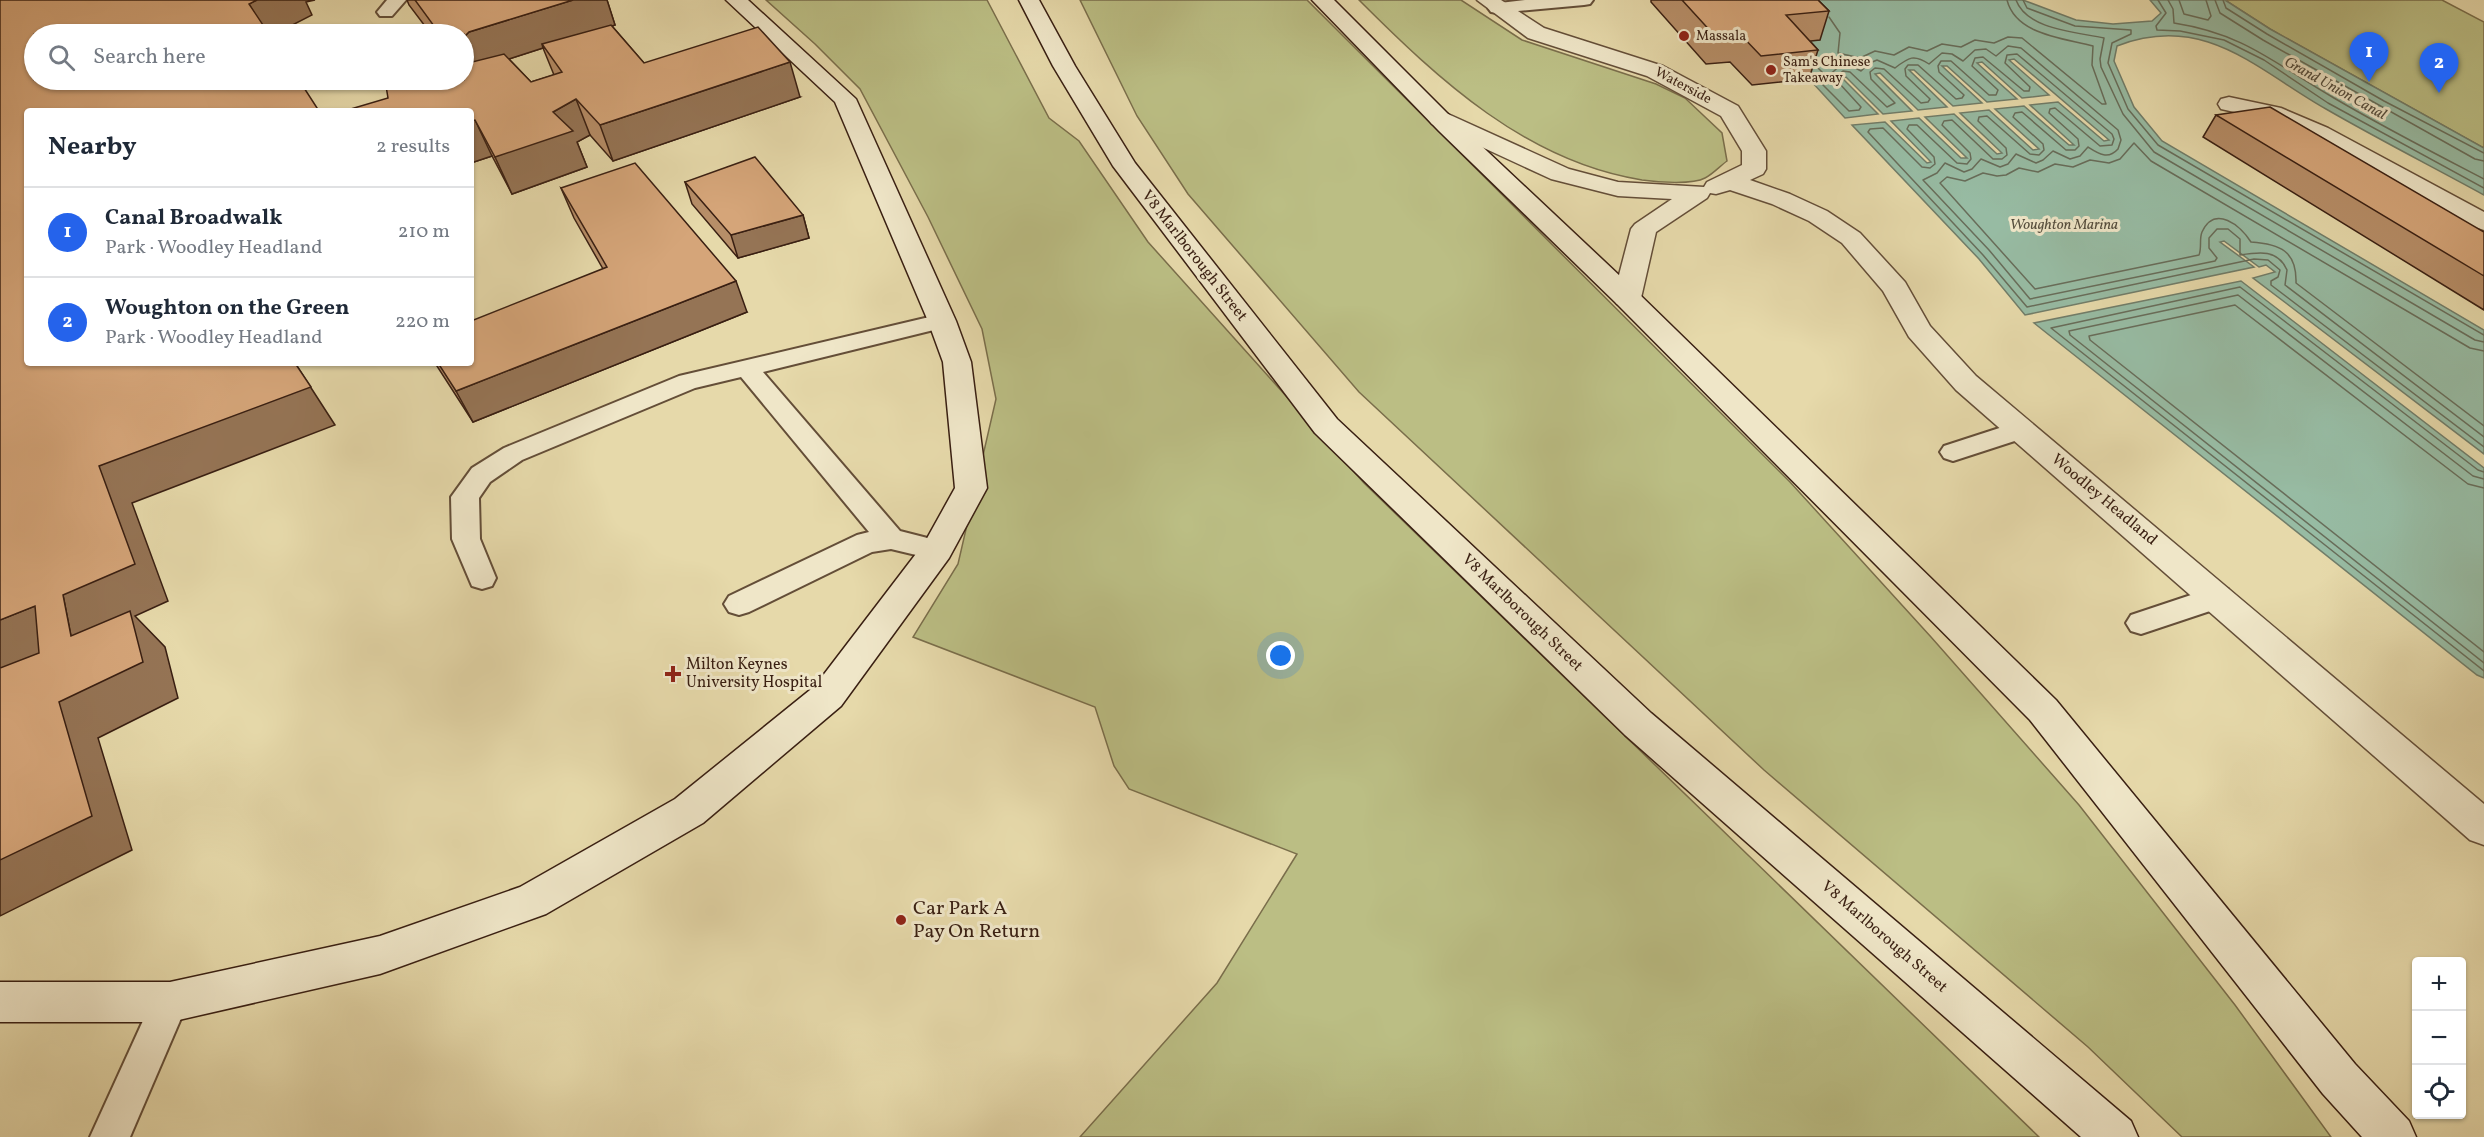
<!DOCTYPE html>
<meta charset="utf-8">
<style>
:root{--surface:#fff;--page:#f2f2f3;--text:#1f2937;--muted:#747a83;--line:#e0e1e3;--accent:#2563eb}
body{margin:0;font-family:Vollkorn,serif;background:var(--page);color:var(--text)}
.controls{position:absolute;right:18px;bottom:18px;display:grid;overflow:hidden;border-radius:6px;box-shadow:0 2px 4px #0004}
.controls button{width:54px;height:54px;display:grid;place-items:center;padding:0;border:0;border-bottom:2px solid var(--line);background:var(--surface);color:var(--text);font:30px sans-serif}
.you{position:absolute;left:1281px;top:656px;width:21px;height:21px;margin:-15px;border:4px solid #fff;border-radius:50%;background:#1a73e8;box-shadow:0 0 0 9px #1a73e833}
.badge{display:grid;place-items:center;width:39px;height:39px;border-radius:50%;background:var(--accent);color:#fff;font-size:20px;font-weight:700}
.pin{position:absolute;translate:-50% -50px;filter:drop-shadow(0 2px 3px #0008)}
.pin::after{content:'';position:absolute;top:32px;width:21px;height:18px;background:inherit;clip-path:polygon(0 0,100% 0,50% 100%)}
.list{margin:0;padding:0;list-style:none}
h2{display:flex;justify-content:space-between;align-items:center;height:78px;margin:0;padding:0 24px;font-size:26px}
h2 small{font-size:20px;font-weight:400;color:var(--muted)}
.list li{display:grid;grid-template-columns:39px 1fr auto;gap:18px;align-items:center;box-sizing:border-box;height:90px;padding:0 24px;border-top:2px solid var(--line)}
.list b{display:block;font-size:22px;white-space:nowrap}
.list p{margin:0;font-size:20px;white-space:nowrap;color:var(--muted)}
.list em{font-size:20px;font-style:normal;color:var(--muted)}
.icon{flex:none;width:33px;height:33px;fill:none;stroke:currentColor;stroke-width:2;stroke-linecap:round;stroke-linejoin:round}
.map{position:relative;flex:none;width:2484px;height:1137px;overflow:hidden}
.search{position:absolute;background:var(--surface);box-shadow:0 2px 4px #0004;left:24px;top:24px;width:450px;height:66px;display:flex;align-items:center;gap:15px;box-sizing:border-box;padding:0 21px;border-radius:33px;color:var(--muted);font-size:22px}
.panel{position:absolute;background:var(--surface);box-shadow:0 2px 4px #0004;left:24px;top:108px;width:450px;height:258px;border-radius:6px}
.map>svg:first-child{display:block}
.green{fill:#bbbe84;stroke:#7a6e4b;stroke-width:1.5}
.water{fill:#97bba3;stroke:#717d69;stroke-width:1.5}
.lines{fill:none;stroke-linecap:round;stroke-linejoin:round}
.shore{stroke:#686d5a;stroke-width:1.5}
.lane-casing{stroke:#644e38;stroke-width:4}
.street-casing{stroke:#644e38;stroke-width:3}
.secondary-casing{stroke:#391f12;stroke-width:3}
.lane{fill:#efe6c8;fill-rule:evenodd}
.street{fill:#efe6c8;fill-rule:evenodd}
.secondary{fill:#efe6c8;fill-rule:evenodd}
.wall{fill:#b78e68;stroke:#391f12;stroke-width:1.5;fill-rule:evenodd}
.shaded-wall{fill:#957455;stroke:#391f12;stroke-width:1.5}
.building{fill:#d5a579;stroke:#391f12;stroke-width:1.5}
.poi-dot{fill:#8f2418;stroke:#efe6c8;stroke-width:2}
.labels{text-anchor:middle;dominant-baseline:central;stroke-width:6;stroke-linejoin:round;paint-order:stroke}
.far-poi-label{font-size:14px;fill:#391f12;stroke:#efe6c8;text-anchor:start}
.far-street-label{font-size:14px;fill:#391f12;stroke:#efe6c8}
.far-water-label{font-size:15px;font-style:italic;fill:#554e3e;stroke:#efe6c8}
.street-label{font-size:16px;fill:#391f12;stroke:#efe6c8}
.poi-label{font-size:16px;fill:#391f12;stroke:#efe6c8;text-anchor:start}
.near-poi-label{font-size:20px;fill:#391f12;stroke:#efe6c8;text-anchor:start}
</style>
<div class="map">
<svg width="2484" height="1137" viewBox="0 0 2484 1137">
<rect width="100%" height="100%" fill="#e6d9aa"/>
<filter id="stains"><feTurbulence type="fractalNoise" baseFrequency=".00333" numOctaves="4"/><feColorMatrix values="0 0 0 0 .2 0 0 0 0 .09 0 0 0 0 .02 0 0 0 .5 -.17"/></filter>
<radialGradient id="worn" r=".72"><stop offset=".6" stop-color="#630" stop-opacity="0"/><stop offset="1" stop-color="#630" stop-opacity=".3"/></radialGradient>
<g class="green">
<path d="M 766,0 L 987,0 L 1049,118 L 1079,141 L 1148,242 L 1364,483 L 2039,1137 L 1080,1137 L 1217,983 L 1297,854 L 1129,789 L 1114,766 L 1095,707 L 913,637 L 958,564 L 996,399 L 982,329 L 928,217 L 860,89 L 815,44 Z"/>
<path d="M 1080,0 L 1307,0 L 1790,482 L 1931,637 L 2079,805 L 2235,1005 L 2331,1137 L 2182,1137 L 2088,1047 L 1764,770 L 1359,392 L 1188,194 L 1137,116 Z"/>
<path d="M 1359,0 L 1461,0 L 1522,40 L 1656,84 L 1685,98 L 1722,133 L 1727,161 C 1720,166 1713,174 1705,178 C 1692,185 1657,182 1642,180 C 1527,162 1439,80 1359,0 Z"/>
<path d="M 2225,0 L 2442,0 L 2484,22 L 2484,148 L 2270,29 Z"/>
</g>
<g class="water">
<path d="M 1780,0 L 2023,0 L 2076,20 L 2113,24 L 2152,21 L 2161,13 L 2150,0 L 2225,0 L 2270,29 L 2484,148 L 2484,195 C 2431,166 2378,139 2326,109 C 2257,70 2205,12 2117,46 L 2114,61 L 2134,107 L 2162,141 L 2484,330 L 2484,454 L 2253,278 L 2275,272 L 2266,265 L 2259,267 L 2224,241 L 2220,242 L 2254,267 L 2025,315 L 1979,259 L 1852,125 L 1885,122 L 1927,163 L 1931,162 L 1891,121 L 1919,118 L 1961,158 L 1967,158 L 1925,117 L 1954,114 L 1997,154 L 2002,153 L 1960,113 L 1989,110 L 2033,150 L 2039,149 L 1995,109 L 2024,106 L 2069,145 L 2074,145 L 2030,105 L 2058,102 L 2104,141 L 2109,140 L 2014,59 L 2009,60 L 2049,95 L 2022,98 L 1982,62 L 1977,63 L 2017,99 L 1987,102 L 1947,66 L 1942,66 L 1982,103 L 1953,106 L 1914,70 L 1909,70 L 1947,107 L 1918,110 L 1880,73 L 1875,74 L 1912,111 L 1883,114 L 1846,77 L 1842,78 L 1878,114 L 1845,118 L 1777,44 L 1819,40 Z"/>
<path d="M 2241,281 L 2484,468 L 2484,678 L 2477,675 L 2034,323 Z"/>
</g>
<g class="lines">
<g class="shore">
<path d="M 2016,0 C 2027,30 2077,32 2104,38 L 2100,59 L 2101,67 L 2123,114 L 2154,152 L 2475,340 L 2484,342"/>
<path d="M 2023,0 L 2027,8 L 2075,26 L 2131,30 L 2131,34 L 2112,43 L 2108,63 L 2128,109 L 2158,145 L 2484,335"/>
<path d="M 2158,0 L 2166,13 L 2156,26 L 2157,30 L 2180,31 L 2224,40 L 2264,60 L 2328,103 L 2484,188"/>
<path d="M 2168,0 L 2173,9 L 2174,23 C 2245,34 2275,64 2334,98 C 2383,127 2434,153 2484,179"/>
<path d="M 2179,0 L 2184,14 L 2208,20 L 2211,16 L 2206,0"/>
<path d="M 2215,0 L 2220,13 L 2263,40 L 2475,159 L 2484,161"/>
<path d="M 2223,0 L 2226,8 L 2267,34 L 2384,101 L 2484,153"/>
<path d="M 1829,17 L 1840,33 L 1838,53 L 1860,58 L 1875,51 L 1894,55 L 1909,47 L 1927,51 L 1942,44 L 1961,47 L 1975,40 L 1994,43 L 2008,37 L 2022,38 L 2102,104 L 2106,104 L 2092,65 L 2093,46 C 2063,38 2016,35 2007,0"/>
<path d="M 1815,65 L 1827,77 L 1842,64 L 1850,65 L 1861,71 L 1870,63 L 1877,60 L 1895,68 C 1909,57 1914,54 1929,64 L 1942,53 L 1952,54 L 1963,61 L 1975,50 L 1986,49 L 1996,56 L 2008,46 L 2021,48 L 2118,130 L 2121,140 L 2118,149 C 2108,160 2099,154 2088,147 L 2080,156 L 2070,159 L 2053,151 L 2043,160 L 2036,163 L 2016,154 L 2008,164 L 2000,167 L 1981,159 L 1972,169 L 1964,172 L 1945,163 L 1937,173 L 1923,180 L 1989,250 L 2030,299 L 2215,261 L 2217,258 L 2209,248 L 2209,238 L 2217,229 L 2228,229 L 2240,239 L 2240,255 C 2259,252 2278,249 2287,270 L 2285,285 L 2484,437"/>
<path d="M 1812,74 L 1849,111 L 1859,110 L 1861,107 L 1839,83 L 1838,75 L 1843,71 L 1850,72 L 1887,107 L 1895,103 L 1871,79 L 1870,72 L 1875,68 L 1884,69 L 1921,103 L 1928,102 L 1930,99 L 1906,76 L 1905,69 L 1908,65 L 1918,65 L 1956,99 L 1962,98 L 1964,95 L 1939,72 L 1938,66 L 1941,61 L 1951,61 L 1989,95 L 1996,95 L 1998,90 L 1972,66 L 1975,58 L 1983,57 L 2024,91 L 2029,91 L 2030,87 L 2005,63 L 2007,55 L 2017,54 L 2112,134 L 2114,139 L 2112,145 L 2100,146 L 2055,108 L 2050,109 L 2049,113 L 2078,139 L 2079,146 L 2075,150 L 2066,150 L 2022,112 L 2015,113 L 2013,117 L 2043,144 L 2044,150 L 2039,155 L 2030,154 L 1987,116 L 1979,117 L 1978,121 L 2006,148 L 2007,155 L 2002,159 L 1993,159 L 1952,120 L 1944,121 L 1942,125 L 1970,153 L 1971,159 L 1967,164 L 1957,163 L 1917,125 L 1909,125 L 1907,129 L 1934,157 L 1935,164 L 1930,168 L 1922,167 L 1883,128 L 1870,129 L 1868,132 L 1983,255 L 2027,307 L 2254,259 L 2268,260 L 2280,270 L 2278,277 L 2271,281 L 2271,285 L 2484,447"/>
<path d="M 2484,351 L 2470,348 L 2151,161 L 2134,143 L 2120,159 L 2109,163 L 2090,160 L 2073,167 L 2055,164 L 2038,172 L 2019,168 L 2006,175 L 1997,176 L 1983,173 L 1965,181 L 1947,177 L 1940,183 L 2035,289 L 2199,255 C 2202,248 2199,239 2202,232 C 2215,204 2241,226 2251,242 C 2280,244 2297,251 2296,283 L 2484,426"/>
<path d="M 2484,472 L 2478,470 L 2240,287 L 2051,328 L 2484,671"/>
<path d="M 2484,479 L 2473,476 L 2238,295 L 2069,331 L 2070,335 L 2484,663"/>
<path d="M 2484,488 L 2468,484 L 2235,305 L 2089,336 L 2090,340 L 2484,652"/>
</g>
<g class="lane-casing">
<g id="lane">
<path d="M 387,0 L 406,0 L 392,16 L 380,16 L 377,12 Z"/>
<path d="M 1525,0 L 1593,0 L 1590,4 L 1584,5 L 1497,13 L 1491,12 L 1488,8 L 1491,4 Z"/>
<path d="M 942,314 L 950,316 L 954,321 L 950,326 L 763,372 L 900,531 L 947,543 L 951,550 L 947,557 L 937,560 L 891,549 L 872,552 L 749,612 L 739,615 L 729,612 L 724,604 L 729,596 L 857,535 L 869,532 L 741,377 L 695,388 L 522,460 L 490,482 L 479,498 L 480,539 L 496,578 L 492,586 L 482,589 L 472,586 L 452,539 L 451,497 L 472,468 L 504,448 L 679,376 Z"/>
<path d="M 2021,421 L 2030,424 L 2034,430 L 2030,436 L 1953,461 L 1944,458 L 1940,452 L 1944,446 Z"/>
<path d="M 2218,586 L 2228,589 L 2233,597 L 2228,605 L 2141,634 L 2131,631 L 2126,623 L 2131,615 Z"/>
<path d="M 170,985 L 183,990 L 188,1002 L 130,1137 L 90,1137 L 157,990 Z"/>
</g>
</g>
<g class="street-casing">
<g id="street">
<path d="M 1477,0 L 1501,0 L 1544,28 L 1663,66 L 1738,106 L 1766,151 L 1766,169 L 1763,174 L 1750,180 L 1790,194 L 1827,211 L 1860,233 L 1905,282 L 1930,326 L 1976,376 L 2484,804 L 2484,845 L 2470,840 L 1956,390 L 1909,337 L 1883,291 L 1842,243 L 1809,221 L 1772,204 L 1730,190 L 1716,194 L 1710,193 L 1707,198 L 1656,232 L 1641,298 L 1637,304 L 1627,306 L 1617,304 L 1613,298 L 1631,229 L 1635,224 L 1672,199 L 1618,196 L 1551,179 L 1432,124 L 1428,119 L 1432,114 L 1440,112 L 1448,114 L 1569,169 L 1618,182 L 1704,187 L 1707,182 L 1742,165 L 1742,151 L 1721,116 L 1647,76 L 1528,38 Z"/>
<path d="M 2229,97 L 2281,108 L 2328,128 L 2484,212 L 2484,230 L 2475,227 L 2312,138 L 2266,119 L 2221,109 L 2218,104 L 2221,99 Z"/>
</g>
</g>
<g class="secondary-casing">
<g id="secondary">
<path d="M 726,0 L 748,0 L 856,99 L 956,321 L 971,362 L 987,488 L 949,558 L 841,706 L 703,823 L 546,914 L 380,974 L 170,1022 L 0,1022 L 0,982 L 170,982 L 380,936 L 520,887 L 675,799 L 815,686 L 925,542 L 955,488 L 943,362 L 928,321 L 835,102 Z"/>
<path d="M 1019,0 L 1039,0 L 1075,66 L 1135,163 L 1337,419 L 1651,713 L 2131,1121 L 2138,1137 L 2081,1137 L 1625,735 L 1315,433 L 1113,166 L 1053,66 Z"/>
<path d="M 1312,0 L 1334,0 L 1455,121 L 1637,292 L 2056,700 L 2355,1064 L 2409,1121 L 2416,1137 L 2362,1137 L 2323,1094 L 2030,720 L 1617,304 L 1439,131 Z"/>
</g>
</g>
<use href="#lane" class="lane"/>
<use href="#street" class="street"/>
<use href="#secondary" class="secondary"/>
</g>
<g class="wall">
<path d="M 407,0 L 607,0 L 615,25 L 612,26 L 644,63 L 800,97 L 613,161 L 590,135 L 577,142 L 587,167 L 512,194 L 492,156 L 471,163 L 471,111 L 388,98 L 464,34 L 431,34 L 409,5 ZM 543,48 L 554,75 L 531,82 L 509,59 Z"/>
<path d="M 1651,0 L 1818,0 L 1829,11 L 1820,40 L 1810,41 L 1818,50 L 1809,79 L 1752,85 L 1730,62 L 1706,64 L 1651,2 Z"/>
<path d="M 2216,115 L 2484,232 L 2484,310 L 2203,137 Z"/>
<path d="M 685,182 L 803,215 L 809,238 L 738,258 L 692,204 Z"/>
<path d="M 561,188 L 747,312 L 473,422 L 435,363 L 471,363 L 603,269 L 574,218 Z"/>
</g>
<g class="shaded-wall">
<path d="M 257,0 L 315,0 L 306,2 L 312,15 L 275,34 L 266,34 L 249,4 Z"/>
<path d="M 573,0 L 607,0 L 615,25 L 544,48 L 542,44 L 543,48 L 484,67 L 464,80 L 464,37 L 469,32 Z"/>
<path d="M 790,62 L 800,97 L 613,161 L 600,125 Z"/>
<path d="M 576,99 L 590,135 L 577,142 L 587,167 L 512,194 L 495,157 L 553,112 Z"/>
<path d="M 475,120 L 492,156 L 471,163 L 471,121 Z"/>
<path d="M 803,215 L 809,238 L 738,258 L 731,235 Z"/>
<path d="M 736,281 L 747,312 L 473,422 L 456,391 Z"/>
<path d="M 295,363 L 335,425 L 132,503 L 168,601 L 135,616 L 165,647 L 178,698 L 98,738 L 132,850 L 0,916 L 0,860 L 59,702 L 71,636 L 63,595 L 99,466 Z"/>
<path d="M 35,606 L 73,643 L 0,672 L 0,620 Z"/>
</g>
<g class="building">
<path d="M 0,0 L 257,0 L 249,4 L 269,34 L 34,34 L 34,80 L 299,80 L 319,111 L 27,111 L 27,363 L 295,363 L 311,387 L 99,466 L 135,564 L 63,595 L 71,636 L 130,611 L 143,662 L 59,702 L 92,816 L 0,860 L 0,668 L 39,653 L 35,606 L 0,620 Z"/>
<path d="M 415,0 L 573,0 L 469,32 L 464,37 L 464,34 L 432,34 L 437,30 Z"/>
<path d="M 1682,0 L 1818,0 L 1829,11 L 1786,15 L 1818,50 L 1761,56 L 1739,33 L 1714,35 Z"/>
<path d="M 611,25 L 644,63 L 758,27 L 790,62 L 600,125 L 576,99 L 553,112 L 573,131 L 495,157 L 475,120 L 471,121 L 471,111 L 344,111 L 388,98 L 385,80 L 464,80 L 464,64 L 504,54 L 531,82 L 562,72 L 542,44 Z"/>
<path d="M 2270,107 L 2484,232 L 2484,276 L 2216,115 Z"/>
<path d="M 755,157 L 803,215 L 731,235 L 685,182 Z"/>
<path d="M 635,163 L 736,281 L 456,391 L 438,363 L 471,363 L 471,321 L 607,267 L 561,188 Z"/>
</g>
<g class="poi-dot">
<circle cx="1684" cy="36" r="6"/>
<circle cx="1771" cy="70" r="6"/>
<path d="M670 665h6v6h6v6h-6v6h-6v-6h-6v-6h6z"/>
<circle cx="901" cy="920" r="6"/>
</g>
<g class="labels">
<g class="far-poi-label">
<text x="1696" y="36">Massala</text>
<text x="1783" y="62">Sam's Chinese<tspan x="1783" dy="16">Takeaway</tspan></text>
</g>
<g class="far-street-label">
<text transform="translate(1683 86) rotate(28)">Waterside</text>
</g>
<g class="far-water-label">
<text transform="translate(2335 89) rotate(29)">Grand Union Canal</text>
<text x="2064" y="225">Woughton Marina</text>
</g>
<g class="street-label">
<text transform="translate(1194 256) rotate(52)">V8 Marlborough Street</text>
<text transform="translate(2104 500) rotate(40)">Woodley Headland</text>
<text transform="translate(1522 613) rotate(44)">V8 Marlborough Street</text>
<text transform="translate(1884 937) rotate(41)">V8 Marlborough Street</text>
</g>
<g class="poi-label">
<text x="686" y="665">Milton Keynes<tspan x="686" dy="18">University Hospital</tspan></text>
</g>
<g class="near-poi-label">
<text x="913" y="909">Car Park A<tspan x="913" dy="23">Pay On Return</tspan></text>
</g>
</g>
<rect width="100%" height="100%" filter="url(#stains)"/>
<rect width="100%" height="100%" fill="url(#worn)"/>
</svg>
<div class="controls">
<button>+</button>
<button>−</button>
<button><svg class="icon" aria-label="locate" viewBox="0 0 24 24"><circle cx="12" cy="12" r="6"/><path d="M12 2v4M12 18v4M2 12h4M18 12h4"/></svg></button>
</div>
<div class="you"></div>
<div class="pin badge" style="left:2369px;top:82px">1</div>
<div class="pin badge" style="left:2439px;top:93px">2</div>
<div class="search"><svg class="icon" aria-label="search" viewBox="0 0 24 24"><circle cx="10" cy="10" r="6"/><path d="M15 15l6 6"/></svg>Search here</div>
<section class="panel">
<h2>Nearby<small>2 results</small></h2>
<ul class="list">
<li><span class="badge">1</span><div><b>Canal Broadwalk</b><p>Park · Woodley Headland</p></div><em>210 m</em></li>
<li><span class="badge">2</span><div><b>Woughton on the Green</b><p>Park · Woodley Headland</p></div><em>220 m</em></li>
</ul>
</section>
</div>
